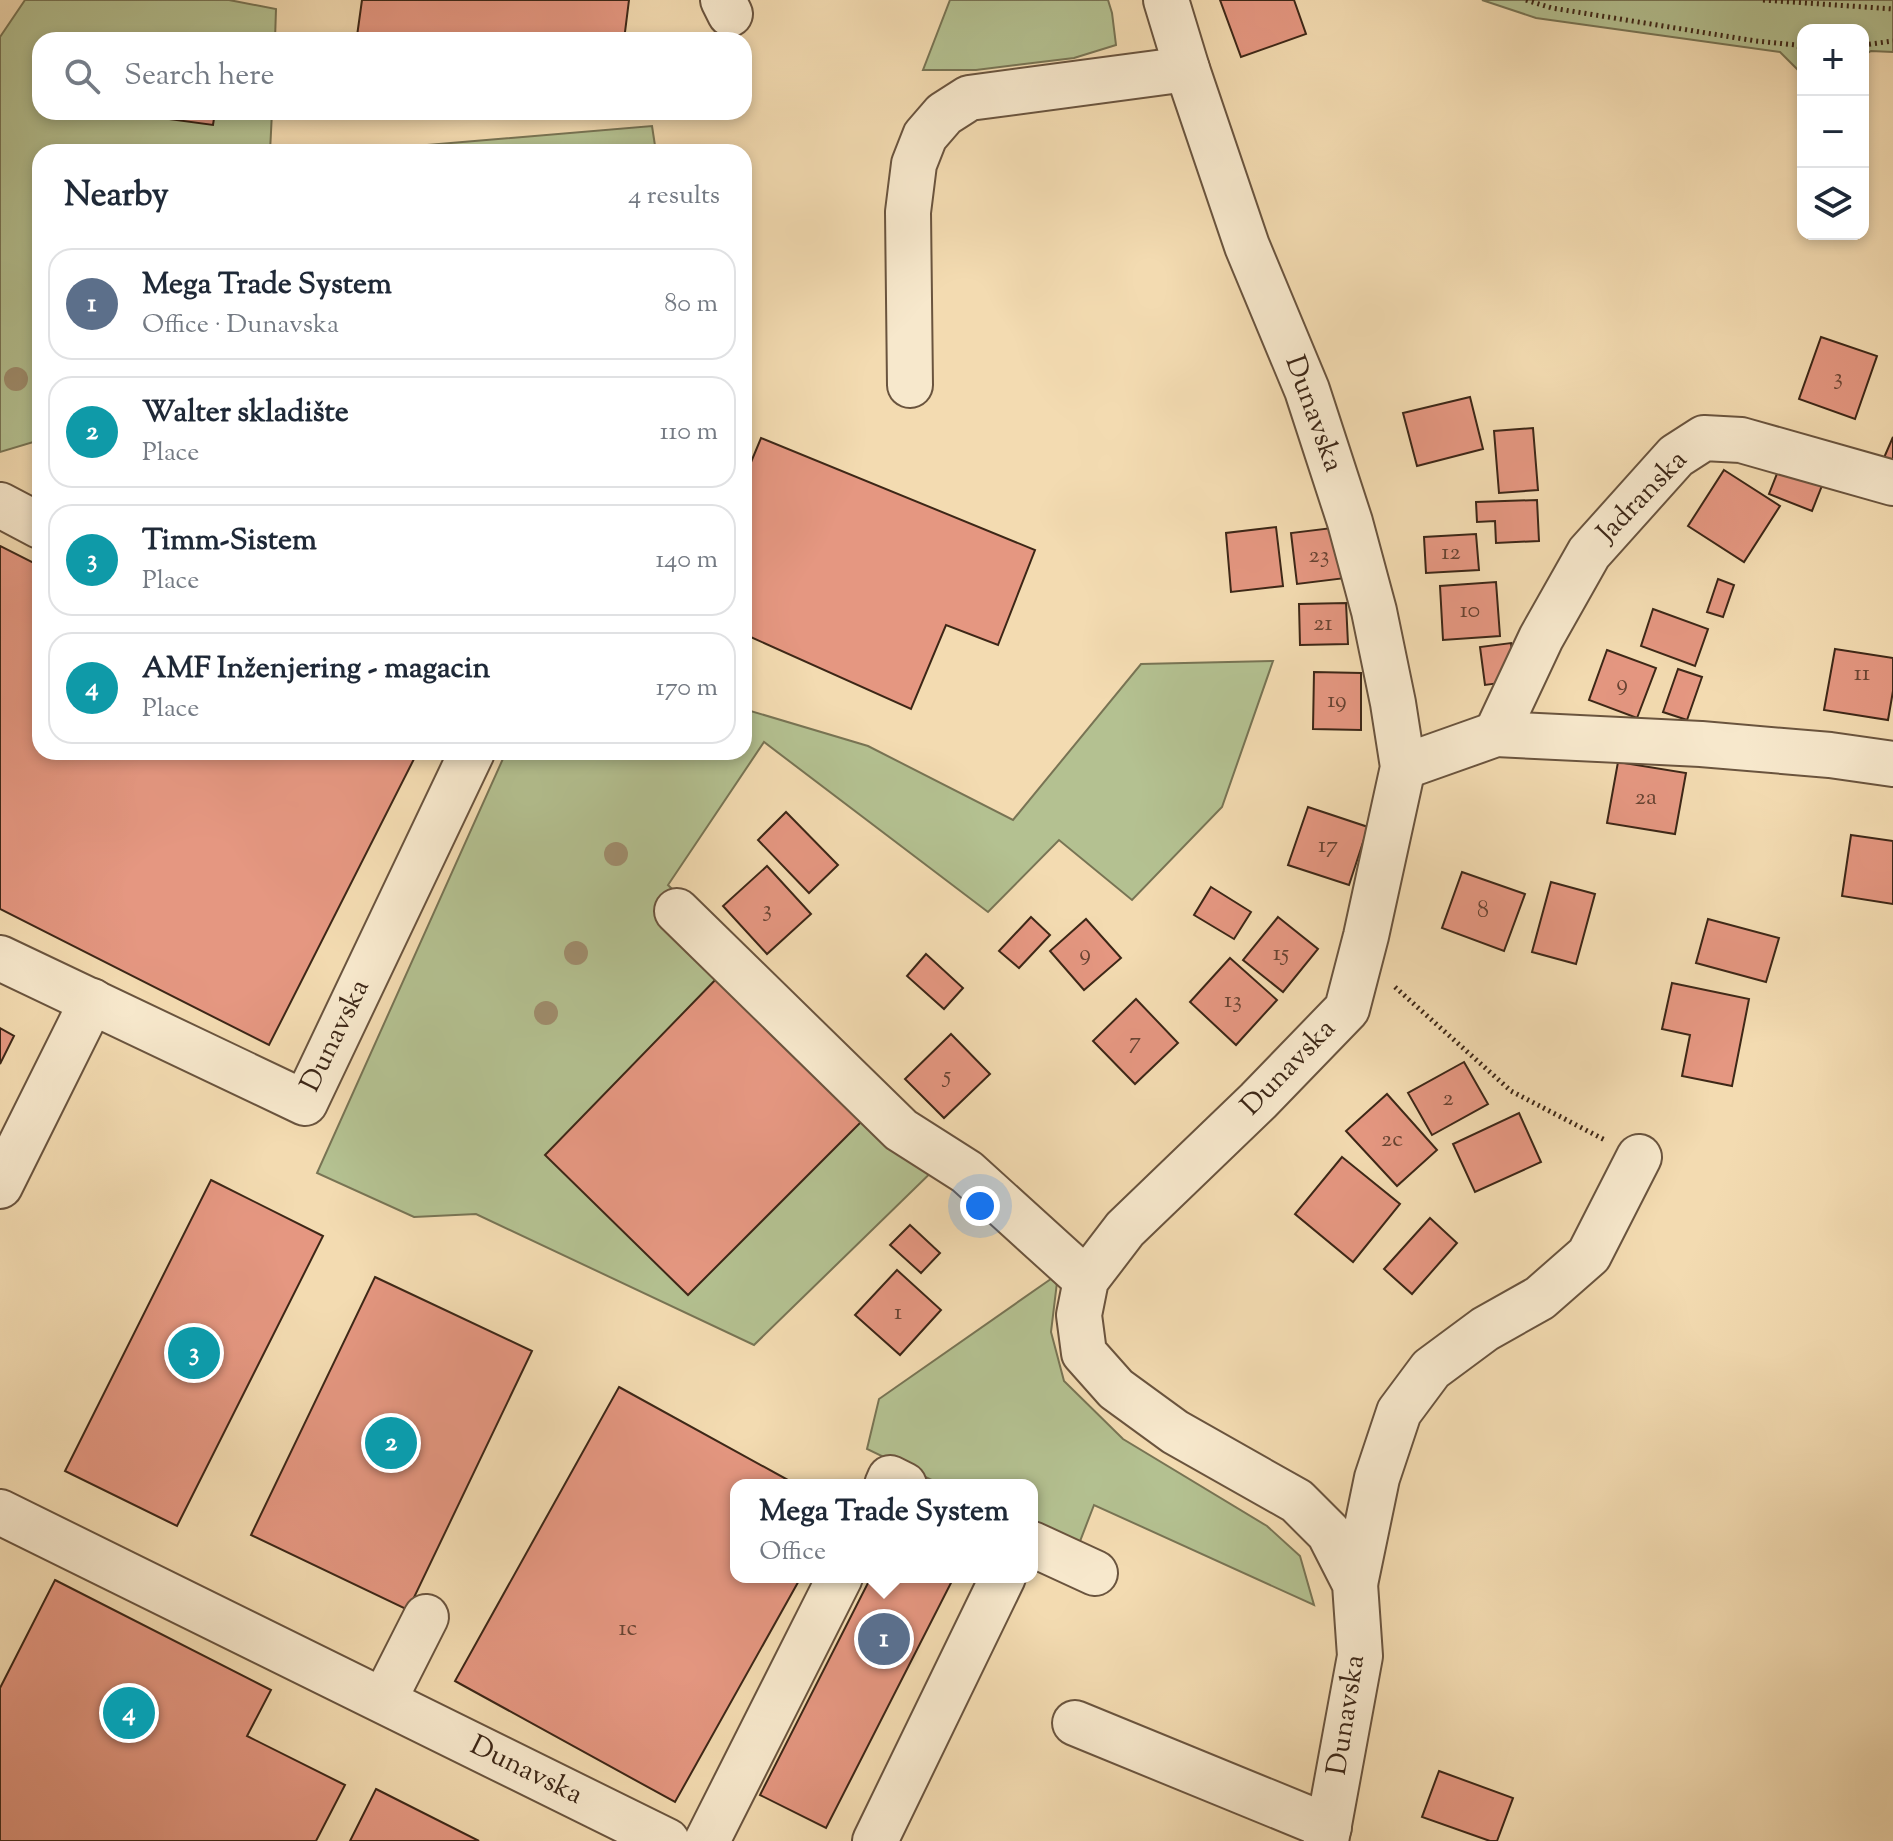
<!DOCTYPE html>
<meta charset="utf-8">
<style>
:root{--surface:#fff;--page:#f2f2f3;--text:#1f2937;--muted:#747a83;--line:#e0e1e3;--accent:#0b8043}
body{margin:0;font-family:"Sorts Mill Goudy",serif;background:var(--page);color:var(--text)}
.controls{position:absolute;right:24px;top:24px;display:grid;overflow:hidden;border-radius:16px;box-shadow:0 4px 12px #0003}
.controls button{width:72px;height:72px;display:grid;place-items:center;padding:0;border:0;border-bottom:2px solid var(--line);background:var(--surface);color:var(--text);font:40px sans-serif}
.you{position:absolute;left:980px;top:1206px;width:28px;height:28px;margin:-20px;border:6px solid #fff;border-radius:50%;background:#1a73e8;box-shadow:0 0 0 12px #1a73e833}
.badge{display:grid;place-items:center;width:52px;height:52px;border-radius:50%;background:var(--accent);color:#fff;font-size:26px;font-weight:700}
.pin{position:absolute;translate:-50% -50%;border:4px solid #fff;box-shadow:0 2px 8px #0006}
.popup{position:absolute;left:730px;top:1479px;width:308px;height:104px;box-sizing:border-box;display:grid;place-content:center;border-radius:16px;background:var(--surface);filter:drop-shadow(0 2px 6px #0005);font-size:26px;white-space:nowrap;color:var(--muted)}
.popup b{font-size:30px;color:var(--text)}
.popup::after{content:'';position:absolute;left:50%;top:100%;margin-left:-16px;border:16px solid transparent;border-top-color:var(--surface)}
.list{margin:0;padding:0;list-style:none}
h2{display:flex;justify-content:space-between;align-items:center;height:104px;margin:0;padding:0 32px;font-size:34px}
h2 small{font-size:26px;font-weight:400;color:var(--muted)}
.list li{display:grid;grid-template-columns:52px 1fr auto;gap:24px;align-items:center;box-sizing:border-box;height:112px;margin:0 16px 16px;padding:0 16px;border:2px solid var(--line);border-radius:24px}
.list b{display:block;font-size:30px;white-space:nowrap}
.list p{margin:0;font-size:26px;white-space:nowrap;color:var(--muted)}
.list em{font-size:26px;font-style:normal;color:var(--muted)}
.icon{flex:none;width:44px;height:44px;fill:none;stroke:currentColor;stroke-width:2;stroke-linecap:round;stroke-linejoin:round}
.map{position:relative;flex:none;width:1893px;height:1841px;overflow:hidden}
.search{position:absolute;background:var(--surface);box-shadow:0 4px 12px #0003;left:32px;top:32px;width:720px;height:88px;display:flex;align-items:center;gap:20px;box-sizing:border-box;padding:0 28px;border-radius:24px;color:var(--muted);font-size:30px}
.panel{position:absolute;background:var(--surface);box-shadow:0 4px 12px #0003;left:32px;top:144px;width:720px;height:616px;border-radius:24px}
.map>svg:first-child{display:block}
.green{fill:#b4c191;stroke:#787454;stroke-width:2}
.building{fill:#e59781;stroke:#3d2717;stroke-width:2}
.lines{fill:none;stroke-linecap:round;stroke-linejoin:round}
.minor-casing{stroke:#6a543e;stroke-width:48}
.path{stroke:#3d2717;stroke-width:5;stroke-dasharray:2 4;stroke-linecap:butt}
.minor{stroke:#f7e8cc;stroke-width:44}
.tree{fill:#9f8d6d}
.labels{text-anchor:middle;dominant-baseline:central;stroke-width:6;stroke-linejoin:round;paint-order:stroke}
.number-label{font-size:24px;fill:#674332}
.street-label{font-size:28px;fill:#3d2717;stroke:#f7e8cc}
</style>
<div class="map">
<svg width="1893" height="1841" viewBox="0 0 1893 1841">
<rect width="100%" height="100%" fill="#f3dbb1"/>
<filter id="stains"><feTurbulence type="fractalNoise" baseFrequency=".0025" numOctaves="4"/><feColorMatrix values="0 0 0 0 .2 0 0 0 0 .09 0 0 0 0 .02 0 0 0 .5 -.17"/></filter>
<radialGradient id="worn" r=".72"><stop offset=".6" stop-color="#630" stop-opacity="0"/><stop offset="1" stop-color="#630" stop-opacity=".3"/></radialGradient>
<g class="green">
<path d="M 25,0 L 229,0 L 276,9 L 275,40 L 40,40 L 40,112 L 272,112 L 270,152 L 40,152 L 40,440 L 0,452 L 0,37 Z"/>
<path d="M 950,0 L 1108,0 L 1112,13 L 1116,45 L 1074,58 L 976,70 L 923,70 Z"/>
<path d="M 1482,0 L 1893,0 L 1893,52 L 1871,51 L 1863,56 L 1863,30 L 1803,30 L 1803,75 L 1780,52 L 1536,18 Z"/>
<path d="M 652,126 L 656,152 L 344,152 Z"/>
<path d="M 1273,661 L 1222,807 L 1132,900 L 1059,840 L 988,912 L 764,742 L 668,885 L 948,1156 L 754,1345 L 476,1214 L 414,1217 L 317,1173 L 506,752 L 744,752 L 744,709 L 868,746 L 1013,820 L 1141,664 Z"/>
<path d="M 1058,1274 L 1051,1332 L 1064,1381 L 1123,1439 L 1267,1526 L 1300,1556 L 1314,1605 L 1094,1505 L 1077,1549 L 1032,1527 L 1032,1485 L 942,1485 L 867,1449 L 879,1399 Z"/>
</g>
<g class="building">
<path d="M 362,0 L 629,0 L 624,40 L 387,40 L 357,36 Z"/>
<path d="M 1220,0 L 1294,0 L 1306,34 L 1241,57 Z"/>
<path d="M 117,112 L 215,112 L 213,125 Z"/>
<path d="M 1821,337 L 1877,356 L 1855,419 L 1799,399 Z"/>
<path d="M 1470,397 L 1483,449 L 1417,466 L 1403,413 Z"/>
<path d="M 1533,428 L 1538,490 L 1499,493 L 1494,431 Z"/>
<path d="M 1893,437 L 1893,464 L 1883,460 Z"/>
<path d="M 761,438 L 1035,550 L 998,645 L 946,625 L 911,709 L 744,634 L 744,479 Z"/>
<path d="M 1780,466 L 1823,483 L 1812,511 L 1769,494 Z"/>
<path d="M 1724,470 L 1780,506 L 1744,562 L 1688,526 Z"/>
<path d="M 1537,500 L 1539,541 L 1496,543 L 1495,521 L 1477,522 L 1476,502 Z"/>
<path d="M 1276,527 L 1283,586 L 1231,592 L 1226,533 Z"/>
<path d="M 1340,527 L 1346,578 L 1297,584 L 1291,533 Z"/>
<path d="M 1476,534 L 1479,570 L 1426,573 L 1424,537 Z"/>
<path d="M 0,546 L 40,566 L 40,752 L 409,752 L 416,755 L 269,1045 L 0,909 Z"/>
<path d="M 1718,579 L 1734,585 L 1723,617 L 1707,612 Z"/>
<path d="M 1496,582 L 1500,636 L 1443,640 L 1440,586 Z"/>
<path d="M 1346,603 L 1348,644 L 1300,645 L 1299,604 Z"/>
<path d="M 1653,609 L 1708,629 L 1695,666 L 1641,646 Z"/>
<path d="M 1511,643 L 1515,681 L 1485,685 L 1480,647 Z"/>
<path d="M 1835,649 L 1893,658 L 1893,691 L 1888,720 L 1824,710 Z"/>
<path d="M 1607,650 L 1656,668 L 1637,718 L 1589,700 Z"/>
<path d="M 1678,669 L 1702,677 L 1687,720 L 1663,712 Z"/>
<path d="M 1314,672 L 1361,673 L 1361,730 L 1313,729 Z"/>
<path d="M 1618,762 L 1686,773 L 1675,834 L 1607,823 Z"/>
<path d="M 1308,807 L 1368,827 L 1349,885 L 1288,865 Z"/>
<path d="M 786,812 L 838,865 L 809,893 L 758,840 Z"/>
<path d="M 1851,835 L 1893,841 L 1893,904 L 1842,896 Z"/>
<path d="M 767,866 L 811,914 L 767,954 L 723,906 Z"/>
<path d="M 1462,872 L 1525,894 L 1504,951 L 1442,928 Z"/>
<path d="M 1551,882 L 1595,894 L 1576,964 L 1532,952 Z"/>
<path d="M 1211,887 L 1251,912 L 1234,939 L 1194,915 Z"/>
<path d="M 1031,917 L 1050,935 L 1019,968 L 999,951 Z"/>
<path d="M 1278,917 L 1318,949 L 1283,992 L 1243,960 Z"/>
<path d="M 1086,919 L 1121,958 L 1084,990 L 1050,951 Z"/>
<path d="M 1708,919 L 1779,938 L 1766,982 L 1696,963 Z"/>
<path d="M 926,954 L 963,988 L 944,1009 L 907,976 Z"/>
<path d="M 1230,958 L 1277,1000 L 1236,1045 L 1190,1002 Z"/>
<path d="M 722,973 L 868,1115 L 688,1295 L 545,1155 Z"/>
<path d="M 1672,983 L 1749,999 L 1732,1086 L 1682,1076 L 1690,1035 L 1662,1029 Z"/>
<path d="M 1136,999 L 1178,1043 L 1135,1084 L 1093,1041 Z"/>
<path d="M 0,1028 L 14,1036 L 0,1064 Z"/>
<path d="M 951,1034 L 990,1074 L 944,1118 L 905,1079 Z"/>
<path d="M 1464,1062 L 1488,1104 L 1432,1135 L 1408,1093 Z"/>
<path d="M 1387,1094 L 1437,1150 L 1397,1186 L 1346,1131 Z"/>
<path d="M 1519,1113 L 1541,1162 L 1475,1192 L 1453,1144 Z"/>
<path d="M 1342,1157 L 1400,1204 L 1353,1262 L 1295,1214 Z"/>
<path d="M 211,1180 L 323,1236 L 177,1526 L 65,1471 Z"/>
<path d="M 1430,1218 L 1457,1243 L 1412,1294 L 1384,1269 Z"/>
<path d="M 910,1225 L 940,1253 L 921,1273 L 890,1245 Z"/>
<path d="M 897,1270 L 941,1310 L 900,1355 L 855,1315 Z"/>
<path d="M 375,1277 L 532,1351 L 408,1610 L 251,1535 Z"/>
<path d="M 619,1387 L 797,1485 L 736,1485 L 736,1577 L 801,1577 L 675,1802 L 455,1681 Z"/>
<path d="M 871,1577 L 954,1577 L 826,1828 L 760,1795 Z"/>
<path d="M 55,1580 L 271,1690 L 247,1736 L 345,1785 L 316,1841 L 0,1841 L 0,1688 Z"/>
<path d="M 1439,1771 L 1513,1798 L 1497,1841 L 1490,1841 L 1422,1817 Z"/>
<path d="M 376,1789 L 479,1841 L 350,1841 Z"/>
</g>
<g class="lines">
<g class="minor-casing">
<g id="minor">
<path d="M 723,0 L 730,14"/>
<path d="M 1166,0 L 1187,69 L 1247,246 L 1307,390 L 1350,522 L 1374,611 L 1393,703 L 1403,767 L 1366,936 L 1347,1009 L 1258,1101 L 1125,1229 L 1086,1280 L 1079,1315 L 1084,1353 L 1116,1389 L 1175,1432 L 1297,1501 L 1329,1533 L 1355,1584 L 1360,1656 L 1326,1841"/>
<path d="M 910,385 L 908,212 L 914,164 L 925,136 L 944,114 L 969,98 L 1187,69"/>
<path d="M 0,505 L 40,526"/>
<path d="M 1496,734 L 1541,638 L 1589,553 L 1676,456 L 1704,438 L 1741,440 L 1893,483"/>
<path d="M 1403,767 L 1496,734 L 1701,744 L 1830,755 L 1893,764"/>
<path d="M 677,911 L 901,1130 L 967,1172 L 1086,1280"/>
<path d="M 0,958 L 305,1103 L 472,752"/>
<path d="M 0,1186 L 92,1001"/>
<path d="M 887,1485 L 890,1478 L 904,1485"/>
<path d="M 0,1512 L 667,1841"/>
<path d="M 1032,1544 L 1095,1573"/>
<path d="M 1355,1584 L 1377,1478 L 1399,1412 L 1431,1369 L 1485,1329 L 1540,1298 L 1589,1255 L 1639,1157"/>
<path d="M 384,1700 L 426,1617"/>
<path d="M 1075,1723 L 1329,1827"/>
<path d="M 707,1841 L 840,1577"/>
<path d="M 875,1841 L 1003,1577"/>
</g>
</g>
<g class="path">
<path d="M 1526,0 L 1552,8 L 1756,41 L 1796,45 L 1803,49"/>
<path d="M 1763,0 L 1893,9"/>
<path d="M 1863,45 L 1893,41"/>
<path d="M 1395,987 L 1511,1091 L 1605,1140"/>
</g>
<use href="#minor" class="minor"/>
</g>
<g class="tree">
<circle cx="16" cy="379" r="12"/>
<circle cx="616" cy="854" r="12"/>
<circle cx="576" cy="953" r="12"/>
<circle cx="546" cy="1013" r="12"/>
</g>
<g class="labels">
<g class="number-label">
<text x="1838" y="378">3</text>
<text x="1451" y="553">12</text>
<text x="1319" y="556">23</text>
<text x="1470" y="611">10</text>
<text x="1323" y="624">21</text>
<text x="1862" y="674">11</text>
<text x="1622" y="684">9</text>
<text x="1337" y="701">19</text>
<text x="1646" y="798">2a</text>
<text x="1328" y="846">17</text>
<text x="767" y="910">3</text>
<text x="1483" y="911">8</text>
<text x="1085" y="954">9</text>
<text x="1281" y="954">15</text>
<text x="1233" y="1001">13</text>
<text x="1135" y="1042">7</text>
<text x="947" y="1076">5</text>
<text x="1448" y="1099">2</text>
<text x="1392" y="1140">2c</text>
<text x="898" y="1313">1</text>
<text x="628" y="1629">1c</text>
</g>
<g class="street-label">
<text transform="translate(1313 414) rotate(70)">Dunavska</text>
<text transform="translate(1643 497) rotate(-46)">Jadranska</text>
<text transform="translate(336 1036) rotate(-64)">Dunavska</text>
<text transform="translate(1289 1068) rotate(-46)">Dunavska</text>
<text transform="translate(1347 1715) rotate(-81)">Dunavska</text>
<text transform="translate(526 1771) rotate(26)">Dunavska</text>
</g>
</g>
<rect width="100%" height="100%" filter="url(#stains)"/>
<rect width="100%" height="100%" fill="url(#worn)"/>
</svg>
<div class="controls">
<button>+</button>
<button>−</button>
<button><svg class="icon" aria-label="layers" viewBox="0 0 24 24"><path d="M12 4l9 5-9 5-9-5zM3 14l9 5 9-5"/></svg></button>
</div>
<div class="you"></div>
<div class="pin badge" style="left:884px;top:1639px;background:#5c6f8a">1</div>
<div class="popup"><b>Mega Trade System</b>Office</div>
<div class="pin badge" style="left:391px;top:1443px;background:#0f9aa8">2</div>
<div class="pin badge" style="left:194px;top:1353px;background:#0f9aa8">3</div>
<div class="pin badge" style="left:129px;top:1713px;background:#0f9aa8">4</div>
<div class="search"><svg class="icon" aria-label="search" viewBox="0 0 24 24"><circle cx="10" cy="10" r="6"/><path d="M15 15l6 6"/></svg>Search here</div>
<section class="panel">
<h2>Nearby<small>4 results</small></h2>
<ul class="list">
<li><span class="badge" style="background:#5c6f8a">1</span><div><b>Mega Trade System</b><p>Office · Dunavska</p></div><em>80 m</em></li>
<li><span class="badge" style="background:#0f9aa8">2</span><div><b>Walter skladište</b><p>Place</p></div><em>110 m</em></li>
<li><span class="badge" style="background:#0f9aa8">3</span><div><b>Timm-Sistem</b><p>Place</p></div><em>140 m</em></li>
<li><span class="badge" style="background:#0f9aa8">4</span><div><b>AMF Inženjering - magacin</b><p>Place</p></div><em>170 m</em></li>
</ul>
</section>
</div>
